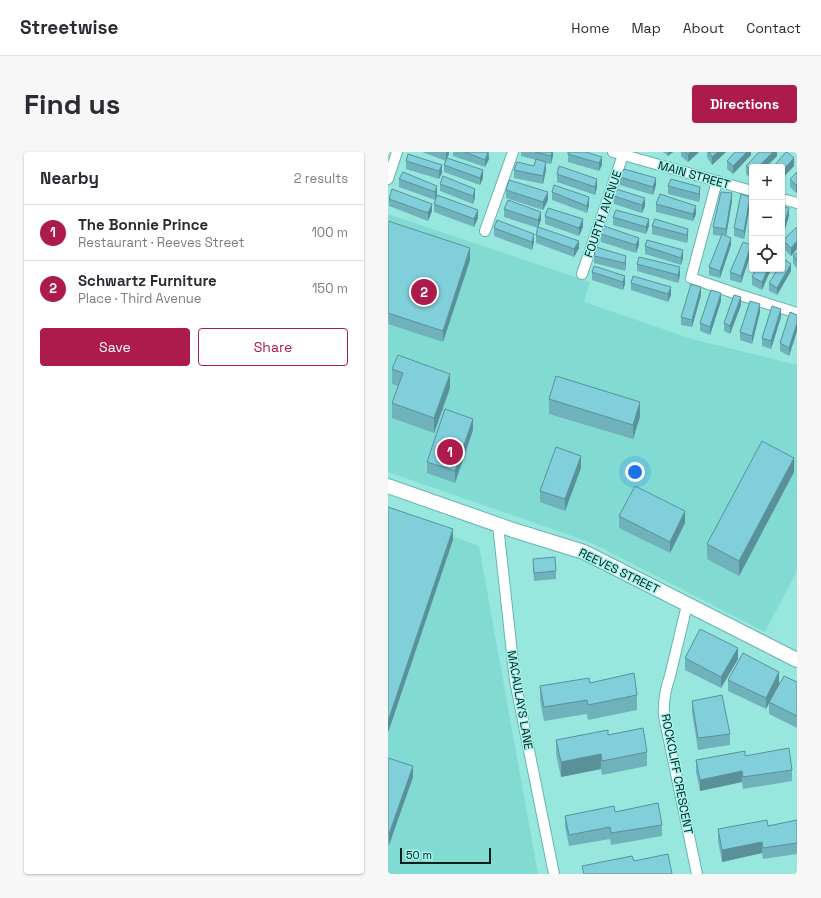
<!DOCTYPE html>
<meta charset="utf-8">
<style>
:root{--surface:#fff;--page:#f7f7f7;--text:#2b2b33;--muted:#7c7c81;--line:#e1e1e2;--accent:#ad1a4c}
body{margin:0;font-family:"Space Grotesk",sans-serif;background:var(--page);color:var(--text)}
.controls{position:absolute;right:12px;top:12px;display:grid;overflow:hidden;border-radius:4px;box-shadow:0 1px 3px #0004}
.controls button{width:36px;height:36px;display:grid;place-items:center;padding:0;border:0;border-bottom:1px solid var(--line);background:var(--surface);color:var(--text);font:20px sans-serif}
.scale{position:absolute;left:12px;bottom:10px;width:91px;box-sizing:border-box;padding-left:4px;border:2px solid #001e1b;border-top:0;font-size:11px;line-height:14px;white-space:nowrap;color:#001e1b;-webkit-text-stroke:3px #a5f4ec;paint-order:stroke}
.you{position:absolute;left:247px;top:320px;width:14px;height:14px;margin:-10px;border:3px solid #fff;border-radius:50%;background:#1a73e8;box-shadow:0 0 0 6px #1a73e833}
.badge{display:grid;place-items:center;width:26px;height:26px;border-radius:50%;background:var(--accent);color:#fff;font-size:13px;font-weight:700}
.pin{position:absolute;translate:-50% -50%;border:2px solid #fff;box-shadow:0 1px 4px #0006}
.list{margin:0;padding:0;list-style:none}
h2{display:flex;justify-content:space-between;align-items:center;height:52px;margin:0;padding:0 16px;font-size:17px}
h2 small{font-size:13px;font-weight:400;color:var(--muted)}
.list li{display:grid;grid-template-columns:26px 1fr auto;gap:12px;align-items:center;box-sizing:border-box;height:56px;padding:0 16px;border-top:1px solid var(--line)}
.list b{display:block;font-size:15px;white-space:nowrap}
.list p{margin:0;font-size:13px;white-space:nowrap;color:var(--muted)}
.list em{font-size:13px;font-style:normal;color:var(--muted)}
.actions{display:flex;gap:8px;padding:12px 16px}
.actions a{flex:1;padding:9px 0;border:1px solid var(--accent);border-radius:4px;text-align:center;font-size:14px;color:var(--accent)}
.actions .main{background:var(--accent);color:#fff}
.icon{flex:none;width:22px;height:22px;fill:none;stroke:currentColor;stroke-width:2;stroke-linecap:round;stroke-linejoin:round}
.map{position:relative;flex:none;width:409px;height:722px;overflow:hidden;border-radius:4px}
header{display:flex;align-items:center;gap:24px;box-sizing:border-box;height:56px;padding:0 20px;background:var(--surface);border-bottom:1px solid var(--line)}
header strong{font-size:19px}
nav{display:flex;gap:22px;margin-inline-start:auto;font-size:14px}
.intro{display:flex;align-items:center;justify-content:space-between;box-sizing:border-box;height:96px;padding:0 24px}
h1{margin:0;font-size:28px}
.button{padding:10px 18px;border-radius:4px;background:var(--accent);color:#fff;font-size:14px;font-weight:700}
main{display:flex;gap:24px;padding:0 24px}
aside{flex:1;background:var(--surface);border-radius:4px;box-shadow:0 1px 3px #0004}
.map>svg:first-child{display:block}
.built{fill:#81dbd3}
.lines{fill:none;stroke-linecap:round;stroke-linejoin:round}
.street-casing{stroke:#67b5ae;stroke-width:12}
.secondary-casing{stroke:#67b5ae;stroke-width:16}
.street{stroke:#fff;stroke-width:10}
.secondary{stroke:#fff;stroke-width:14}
.wall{fill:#6fb2bc}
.shaded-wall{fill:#5a9199}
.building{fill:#81cfdb;stroke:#5a9199}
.labels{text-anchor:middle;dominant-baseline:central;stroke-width:3;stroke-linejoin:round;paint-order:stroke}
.street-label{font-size:12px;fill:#001e1b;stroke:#a5f4ec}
</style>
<header>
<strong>Streetwise</strong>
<nav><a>Home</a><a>Map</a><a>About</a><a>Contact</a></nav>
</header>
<div class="intro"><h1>Find us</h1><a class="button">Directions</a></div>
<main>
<aside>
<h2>Nearby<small>2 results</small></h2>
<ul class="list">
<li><span class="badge">1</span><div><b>The Bonnie Prince</b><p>Restaurant · Reeves Street</p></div><em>100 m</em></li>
<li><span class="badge">2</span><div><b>Schwartz Furniture</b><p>Place · Third Avenue</p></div><em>150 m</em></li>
</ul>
<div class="actions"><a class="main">Save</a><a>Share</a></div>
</aside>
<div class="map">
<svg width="409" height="722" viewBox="0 0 409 722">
<rect width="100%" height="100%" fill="#98e7df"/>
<g class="built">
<path d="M 0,62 L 202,130 L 196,150 L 304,187 L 409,213 L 409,419 L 377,480 L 204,391 L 0,320 Z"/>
<path d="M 0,361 L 91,394 L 150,722 L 0,722 Z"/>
</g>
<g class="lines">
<g class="street-casing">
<g id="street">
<path d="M 225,0 L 364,39"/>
<path d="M 0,27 L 9,0"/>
<path d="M 329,29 L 303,126 L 352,143 L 409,161"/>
<path d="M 394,47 L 409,51"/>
<path d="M 97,79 L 125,0"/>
<path d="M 194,122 L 235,3"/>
<path d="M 110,373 L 127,529 L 166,722"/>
<path d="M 299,453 L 282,524 C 277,538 275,550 276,564 L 309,722"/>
</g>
</g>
<g class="secondary-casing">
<path id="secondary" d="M 0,334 L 125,378 L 196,400 L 409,508"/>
</g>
<use href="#street" class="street"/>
<use href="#secondary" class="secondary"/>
</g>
<g class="wall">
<path d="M 34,0 L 61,0 L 61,2 L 58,9 Z"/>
<path d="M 65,0 L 101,0 L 101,7 L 97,15 L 65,4 Z"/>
<path d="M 133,0 L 165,0 L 165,4 L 163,12 L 158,11 L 158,18 L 155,32 L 126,26 L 126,18 L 146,14 L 148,8 L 133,4 Z"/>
<path d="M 198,0 L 214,13 L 211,19 L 180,10 L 180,2 Z"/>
<path d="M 275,0 L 285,0 L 280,4 Z"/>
<path d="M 293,0 L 311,0 L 300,10 L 293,4 Z"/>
<path d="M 319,0 L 338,0 L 324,13 L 319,5 Z"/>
<path d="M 363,0 L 363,3 L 345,22 L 339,17 L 339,9 Z"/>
<path d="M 389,0 L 389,4 L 378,15 L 364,15 L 364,27 L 358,22 L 358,14 Z"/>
<path d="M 20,2 L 54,21 L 51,27 L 18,17 L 18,9 Z"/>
<path d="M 56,13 L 95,26 L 92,33 L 56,20 Z"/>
<path d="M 409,20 L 409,40 L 408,41 L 402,35 L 402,27 Z"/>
<path d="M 169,22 L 209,35 L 207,43 L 169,30 Z"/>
<path d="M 232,25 L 268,33 L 265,43 L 232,33 Z"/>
<path d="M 11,27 L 49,34 L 49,42 L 47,48 L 11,35 Z"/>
<path d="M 52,32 L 87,45 L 85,52 L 52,39 Z"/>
<path d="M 280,34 L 312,42 L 311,50 L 280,42 Z"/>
<path d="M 118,38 L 160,48 L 155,58 L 118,46 Z"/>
<path d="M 164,40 L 201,53 L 199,61 L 164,48 Z"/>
<path d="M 226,44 L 257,54 L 254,61 L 226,52 Z"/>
<path d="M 1,47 L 44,59 L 40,69 L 1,54 Z"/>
<path d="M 344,49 L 338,83 L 343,93 L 332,126 L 321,123 L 321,115 L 334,84 L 325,83 L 325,75 Z"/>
<path d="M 46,52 L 90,66 L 86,75 L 46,60 Z"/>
<path d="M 268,52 L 308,62 L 305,69 L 268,60 Z"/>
<path d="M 362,53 L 356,87 L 346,84 L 346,76 Z"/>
<path d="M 116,57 L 153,68 L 150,75 L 191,96 L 186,105 L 148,91 L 148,83 L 150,76 L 116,65 Z"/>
<path d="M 157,64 L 195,75 L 191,84 L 157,72 Z"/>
<path d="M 225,65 L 261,74 L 258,82 L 225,73 Z"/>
<path d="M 0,69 L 82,108 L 55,190 L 0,172 Z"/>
<path d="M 264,74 L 300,77 L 300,84 L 299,91 L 264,82 Z"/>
<path d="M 409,75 L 409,97 L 403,104 L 395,96 L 395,88 Z"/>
<path d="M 106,76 L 146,90 L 144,98 L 106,84 Z"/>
<path d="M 364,76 L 364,89 L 363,89 L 363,81 Z"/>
<path d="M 213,82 L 251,93 L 248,101 L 213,90 Z"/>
<path d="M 257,94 L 295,106 L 293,113 L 257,102 Z"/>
<path d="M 363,101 L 353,131 L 342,128 L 342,120 Z"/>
<path d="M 409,101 L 409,117 L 405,111 L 405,103 Z"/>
<path d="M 206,104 L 238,111 L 237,119 L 206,111 Z"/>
<path d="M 249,112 L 292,123 L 290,131 L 249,119 Z"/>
<path d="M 383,117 L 374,138 L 364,133 L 364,125 Z"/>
<path d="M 403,119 L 389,143 L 381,139 L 381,131 Z"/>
<path d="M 204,120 L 237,124 L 237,132 L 235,138 L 204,128 Z"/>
<path d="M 243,131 L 283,143 L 280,150 L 243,138 Z"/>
<path d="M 313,143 L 304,175 L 293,173 L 293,165 Z"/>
<path d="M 333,149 L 322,183 L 312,179 L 312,171 Z"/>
<path d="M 353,153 L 342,182 L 336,179 L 336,171 Z"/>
<path d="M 372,160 L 364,192 L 352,188 L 352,180 Z"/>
<path d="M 409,163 L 409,179 L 401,204 L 392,199 L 392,191 Z"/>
<path d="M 393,165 L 383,197 L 374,194 L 374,186 Z"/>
<path d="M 4,217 L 62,236 L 46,281 L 4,266 L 4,251 L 10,234 L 4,232 Z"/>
<path d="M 161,247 L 252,265 L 245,287 L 161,262 Z"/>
<path d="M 85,278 L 67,331 L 39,321 L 39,310 Z"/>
<path d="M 193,316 L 177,359 L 152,350 L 152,339 Z"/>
<path d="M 406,320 L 351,424 L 319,407 L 319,392 Z"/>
<path d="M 231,364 L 297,371 L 282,401 L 231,376 Z"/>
<path d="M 145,407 L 168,419 L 168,427 L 146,429 L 145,415 Z"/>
<path d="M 297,506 L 350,507 L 333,536 L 297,518 Z"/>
<path d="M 340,528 L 391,532 L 378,557 L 340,539 Z"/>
<path d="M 409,530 L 409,576 L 381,562 L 381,550 Z"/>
<path d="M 202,531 L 249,543 L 249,558 L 200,568 L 199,562 L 156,569 L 152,548 L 152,534 Z"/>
<path d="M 304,549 L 342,582 L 342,593 L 310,598 L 304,560 Z"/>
<path d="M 220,583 L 259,600 L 259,614 L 214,623 L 213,617 L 173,625 L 168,602 L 168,588 Z"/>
<path d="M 357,604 L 404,618 L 404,629 L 355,637 L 354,630 L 312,639 L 308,620 L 308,608 Z"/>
<path d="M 0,606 L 25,625 L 1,693 L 0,693 Z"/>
<path d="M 227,660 L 274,673 L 274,684 L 223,693 L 222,687 L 181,694 L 177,675 L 177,664 Z"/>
<path d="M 409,668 L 409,702 L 375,707 L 374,701 L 334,710 L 330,689 L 330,677 L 380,674 Z"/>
</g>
<g class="shaded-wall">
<path d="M 58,0 L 61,0 L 61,2 L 58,9 Z"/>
<path d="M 100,0 L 101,7 L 97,15 L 97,8 Z"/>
<path d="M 164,0 L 165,0 L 165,4 L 163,12 L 163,4 Z"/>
<path d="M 280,0 L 285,0 L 280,4 Z"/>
<path d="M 302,0 L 311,0 L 300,10 L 300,3 Z"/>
<path d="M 330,0 L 338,0 L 324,13 L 324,5 Z"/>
<path d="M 359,0 L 363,0 L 363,3 L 345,22 L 345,14 Z"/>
<path d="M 385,0 L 389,0 L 389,4 L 378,15 L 370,15 Z"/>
<path d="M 214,5 L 214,13 L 211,19 L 211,11 Z"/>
<path d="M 406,6 L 406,14 L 394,27 L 394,19 Z"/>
<path d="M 158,10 L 158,18 L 155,32 L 155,24 Z"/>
<path d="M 54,13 L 54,21 L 51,27 L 51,19 Z"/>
<path d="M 95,18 L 95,26 L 92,33 L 92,26 Z"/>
<path d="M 268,26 L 268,33 L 265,43 L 265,35 Z"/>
<path d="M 209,27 L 209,35 L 207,43 L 207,35 Z"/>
<path d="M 409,32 L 409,40 L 408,41 L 408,33 Z"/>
<path d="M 49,34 L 49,42 L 47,48 L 47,40 Z"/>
<path d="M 312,35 L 312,42 L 311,50 L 311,42 Z"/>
<path d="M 87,37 L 87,45 L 85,52 L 85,44 Z"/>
<path d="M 160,40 L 160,48 L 155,58 L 155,50 Z"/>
<path d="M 344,41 L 344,49 L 338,85 L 338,77 Z"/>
<path d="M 201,45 L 201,53 L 199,61 L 199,54 Z"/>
<path d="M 362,45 L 362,53 L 356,87 L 356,79 Z"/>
<path d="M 257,46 L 257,54 L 254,61 L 254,53 Z"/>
<path d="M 44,52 L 44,59 L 40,69 L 40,61 Z"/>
<path d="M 308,54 L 308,62 L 305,69 L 305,62 Z"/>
<path d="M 401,56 L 401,64 L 394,87 L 394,79 Z"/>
<path d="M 90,58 L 90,66 L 86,75 L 86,67 Z"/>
<path d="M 153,60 L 153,68 L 150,76 L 150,68 Z"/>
<path d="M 195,67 L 195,75 L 191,84 L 191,76 Z"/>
<path d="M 261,67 L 261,74 L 258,82 L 258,75 Z"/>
<path d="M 300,77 L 300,84 L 299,91 L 299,83 Z"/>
<path d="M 146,82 L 146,90 L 144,98 L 144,90 Z"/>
<path d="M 251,86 L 251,93 L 248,101 L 248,93 Z"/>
<path d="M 343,86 L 343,93 L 332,126 L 332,119 Z"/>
<path d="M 191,89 L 191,96 L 186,105 L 186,97 Z"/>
<path d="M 409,89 L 409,97 L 403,104 L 403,96 Z"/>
<path d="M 363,93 L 363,101 L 353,131 L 353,124 Z"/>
<path d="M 82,96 L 82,108 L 55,190 L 55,179 Z"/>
<path d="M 295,98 L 295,106 L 293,113 L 293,106 Z"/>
<path d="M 238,104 L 238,111 L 237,119 L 237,111 Z"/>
<path d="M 403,112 L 403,119 L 389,143 L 389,136 Z"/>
<path d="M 292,115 L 292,123 L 290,131 L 290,123 Z"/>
<path d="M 380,117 L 383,117 L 374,138 L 374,130 Z"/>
<path d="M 237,124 L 237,132 L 235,138 L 235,130 Z"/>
<path d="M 283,135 L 283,143 L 280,150 L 280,142 Z"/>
<path d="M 313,135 L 313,143 L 304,175 L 304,168 Z"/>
<path d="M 333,141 L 333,149 L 322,183 L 322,175 Z"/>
<path d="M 353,145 L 353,153 L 342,182 L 342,174 Z"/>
<path d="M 372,152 L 372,160 L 364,192 L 364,184 Z"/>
<path d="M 393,157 L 393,165 L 383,197 L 383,189 Z"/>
<path d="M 409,171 L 409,179 L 401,204 L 401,196 Z"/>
<path d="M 62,222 L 62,236 L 46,281 L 46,266 Z"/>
<path d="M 252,250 L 252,265 L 245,287 L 245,273 Z"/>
<path d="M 85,267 L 85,278 L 67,331 L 67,319 Z"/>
<path d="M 193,304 L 193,316 L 177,359 L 177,347 Z"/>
<path d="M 406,306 L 406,320 L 351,424 L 351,409 Z"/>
<path d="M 297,359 L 297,371 L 282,401 L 282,390 Z"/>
<path d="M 65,377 L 65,388 L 0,581 L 0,569 Z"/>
<path d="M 350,496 L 350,507 L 333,536 L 333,525 Z"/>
<path d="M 391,520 L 391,532 L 378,557 L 378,546 Z"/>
<path d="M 213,602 L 213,617 L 173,625 L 173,610 Z"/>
<path d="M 25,614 L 25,625 L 1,693 L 1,682 Z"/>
<path d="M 354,619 L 354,630 L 312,639 L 312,628 Z"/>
<path d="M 374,690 L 374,701 L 334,710 L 334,698 Z"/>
</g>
<g class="building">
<path d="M 77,0 L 100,0 L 97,8 Z"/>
<path d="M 147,0 L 164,0 L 163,4 Z"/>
<path d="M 180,0 L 198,0 L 214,5 L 211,11 L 180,2 Z"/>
<path d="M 297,0 L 302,0 L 300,3 Z"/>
<path d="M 321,0 L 330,0 L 324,5 Z"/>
<path d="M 347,0 L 359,0 L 345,14 L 339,9 Z"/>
<path d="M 371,0 L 385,0 L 370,15 L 364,15 L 364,19 L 358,14 Z"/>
<path d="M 398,0 L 399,0 L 406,6 L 394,19 L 394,15 L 385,15 Z"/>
<path d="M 20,2 L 54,13 L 51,19 L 18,9 Z"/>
<path d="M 59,6 L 95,18 L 92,26 L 56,13 Z"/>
<path d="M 148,7 L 158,10 L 155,24 L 126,18 L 129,10 L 146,14 Z"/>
<path d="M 171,14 L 209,27 L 207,35 L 169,22 Z"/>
<path d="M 236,17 L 268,26 L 265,35 L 232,25 Z"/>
<path d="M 15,20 L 49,34 L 47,40 L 11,27 Z"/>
<path d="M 409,20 L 409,32 L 408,33 L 402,27 Z"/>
<path d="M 55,24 L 87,37 L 85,44 L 52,32 Z"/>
<path d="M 283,27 L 312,35 L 311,42 L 280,34 Z"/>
<path d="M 121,28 L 160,40 L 155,50 L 118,38 Z"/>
<path d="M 166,33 L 201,45 L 199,54 L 164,40 Z"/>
<path d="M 4,37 L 44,52 L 40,61 L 1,47 Z"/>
<path d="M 228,37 L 257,46 L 254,53 L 226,44 Z"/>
<path d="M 333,40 L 344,41 L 338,77 L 325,75 Z"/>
<path d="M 272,42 L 308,54 L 305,62 L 268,52 Z"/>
<path d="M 353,42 L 362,45 L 356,79 L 346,76 Z"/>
<path d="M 49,43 L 90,58 L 86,67 L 46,52 Z"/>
<path d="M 120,48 L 153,60 L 150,68 L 116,57 Z"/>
<path d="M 394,55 L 401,56 L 394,79 Z"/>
<path d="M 160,56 L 195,67 L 191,76 L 157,64 Z"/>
<path d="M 228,58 L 261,67 L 258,75 L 225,65 Z"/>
<path d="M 267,67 L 300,77 L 299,83 L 264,74 Z"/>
<path d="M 109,68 L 146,82 L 144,90 L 106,76 Z"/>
<path d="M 0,69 L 82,96 L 55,179 L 0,161 Z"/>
<path d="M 216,74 L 251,86 L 248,93 L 213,82 Z"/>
<path d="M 150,75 L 191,89 L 186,97 L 148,83 Z"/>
<path d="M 409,75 L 409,89 L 403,96 L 395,88 Z"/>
<path d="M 334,82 L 343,86 L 332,119 L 321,115 Z"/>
<path d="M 259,88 L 295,98 L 293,106 L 257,94 Z"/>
<path d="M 355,90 L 363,93 L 353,124 L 342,120 Z"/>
<path d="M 208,95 L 238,104 L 237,111 L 206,104 Z"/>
<path d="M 409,101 L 409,109 L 405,103 Z"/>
<path d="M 251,105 L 292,115 L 290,123 L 249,112 Z"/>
<path d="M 396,107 L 403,112 L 389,136 L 381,131 L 390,117 L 394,117 L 394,111 Z"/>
<path d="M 206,114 L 237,124 L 235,130 L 204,120 Z"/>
<path d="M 368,117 L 380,117 L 374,130 L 364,125 Z"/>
<path d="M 245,124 L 283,135 L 280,142 L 243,131 Z"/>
<path d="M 303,132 L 313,135 L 304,168 L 293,165 Z"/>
<path d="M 323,138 L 333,141 L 322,175 L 312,171 Z"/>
<path d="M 346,143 L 353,145 L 342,174 L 336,171 Z"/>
<path d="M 362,149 L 372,152 L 364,184 L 352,180 Z"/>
<path d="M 384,154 L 393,157 L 383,189 L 374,186 Z"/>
<path d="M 402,160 L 409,163 L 409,171 L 401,196 L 392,191 Z"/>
<path d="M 10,203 L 62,222 L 46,266 L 4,251 L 15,221 L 4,217 Z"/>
<path d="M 168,224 L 252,250 L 245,273 L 161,247 Z"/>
<path d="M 57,257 L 85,267 L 67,319 L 39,310 Z"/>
<path d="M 374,289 L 406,306 L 351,409 L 319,392 Z"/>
<path d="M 168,295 L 193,304 L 177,347 L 152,339 Z"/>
<path d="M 247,334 L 297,359 L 282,390 L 231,364 Z"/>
<path d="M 0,355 L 65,377 L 0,569 Z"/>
<path d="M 167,405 L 168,419 L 146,421 L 145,407 Z"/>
<path d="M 312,477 L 350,496 L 333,525 L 297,506 Z"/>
<path d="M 355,501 L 391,520 L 378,546 L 340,528 Z"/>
<path d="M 246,521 L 249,543 L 200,553 L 199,548 L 156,555 L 152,534 L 201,526 L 202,531 Z"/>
<path d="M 396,524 L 409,530 L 409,564 L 381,550 Z"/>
<path d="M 334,543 L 342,582 L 310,586 L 304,549 Z"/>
<path d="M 255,576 L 259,600 L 214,609 L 213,602 L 173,610 L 168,588 L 220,578 L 220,583 Z"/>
<path d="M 401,596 L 404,618 L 355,625 L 354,619 L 312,628 L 308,608 L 357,599 L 357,604 Z"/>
<path d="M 0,606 L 25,614 L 1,682 L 0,681 Z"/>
<path d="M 270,651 L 274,673 L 223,681 L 222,675 L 181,683 L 177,664 L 226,654 L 227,660 Z"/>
<path d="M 379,668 L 380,674 L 409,668 L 409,691 L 375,696 L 374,690 L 334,698 L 330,677 Z"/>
<path d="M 280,702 L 284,722 L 196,722 L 194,714 L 244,704 L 246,709 Z"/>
</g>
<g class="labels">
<g class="street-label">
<text transform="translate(306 23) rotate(16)">MAIN STREET</text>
<text transform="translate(215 62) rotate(-71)">FOURTH AVENUE</text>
<text transform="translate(231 419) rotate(26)">REEVES STREET</text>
<text transform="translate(132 548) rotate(80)">MACAULAYS LANE</text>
<text transform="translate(289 622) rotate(79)">ROCKCLIFF CRESCENT</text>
</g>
</g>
</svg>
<div class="controls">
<button>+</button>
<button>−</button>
<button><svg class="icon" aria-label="locate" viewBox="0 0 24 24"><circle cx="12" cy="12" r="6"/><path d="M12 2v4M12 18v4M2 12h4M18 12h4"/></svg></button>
</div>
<div class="scale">50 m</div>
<div class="you"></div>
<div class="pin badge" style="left:62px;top:300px">1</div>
<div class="pin badge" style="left:36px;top:140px">2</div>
</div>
</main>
